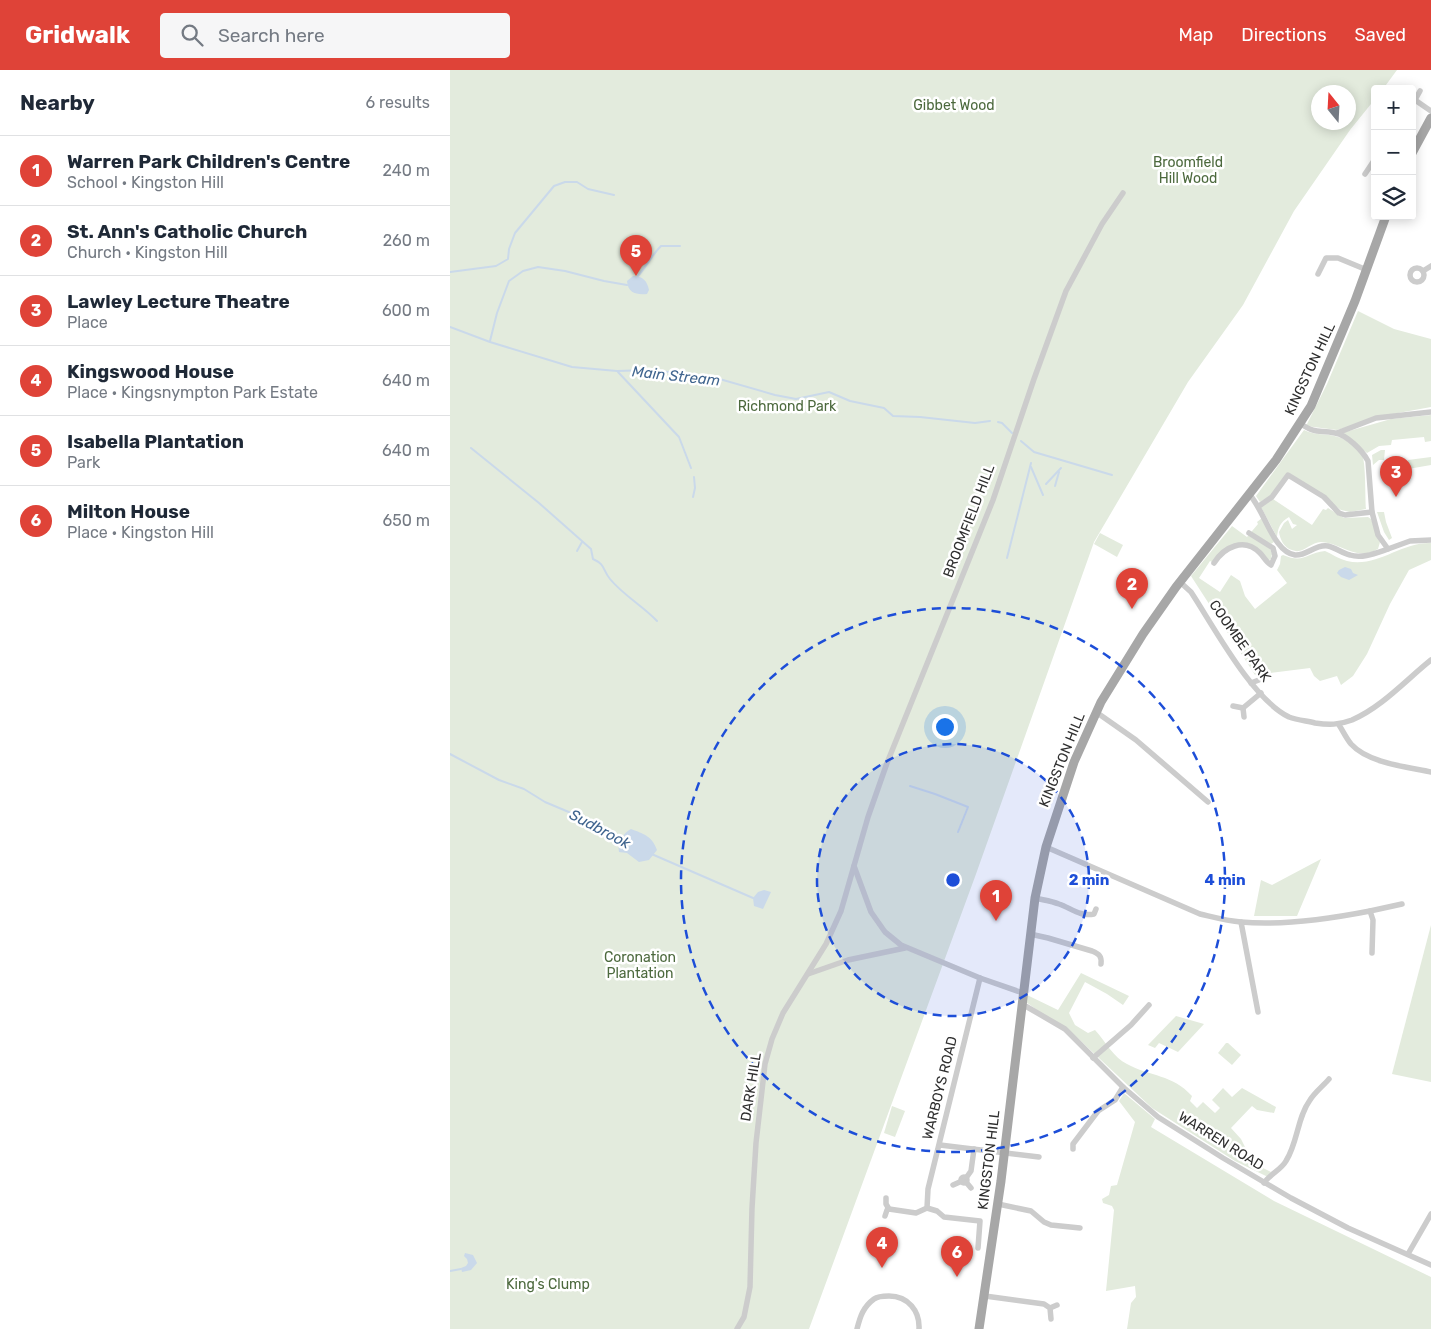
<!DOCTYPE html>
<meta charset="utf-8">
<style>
:root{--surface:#fff;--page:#f6f6f7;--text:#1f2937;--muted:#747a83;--line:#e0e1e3;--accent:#df4338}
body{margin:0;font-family:Rubik,sans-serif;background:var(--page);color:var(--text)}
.controls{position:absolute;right:15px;top:15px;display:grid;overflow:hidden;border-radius:5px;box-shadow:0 2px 12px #0003}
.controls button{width:45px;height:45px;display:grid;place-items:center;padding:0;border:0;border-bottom:1px solid var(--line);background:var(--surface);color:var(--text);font:25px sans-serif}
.compass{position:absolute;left:861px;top:15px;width:45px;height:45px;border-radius:50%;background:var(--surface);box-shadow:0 2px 12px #0003;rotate:342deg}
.you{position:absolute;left:494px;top:656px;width:18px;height:18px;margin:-12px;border:4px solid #fff;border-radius:50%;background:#1a73e8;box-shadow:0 0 0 8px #1a73e833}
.badge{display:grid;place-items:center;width:32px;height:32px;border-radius:50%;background:var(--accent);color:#fff;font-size:16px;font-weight:700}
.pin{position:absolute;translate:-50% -41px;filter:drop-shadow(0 1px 2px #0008)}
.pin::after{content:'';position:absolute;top:26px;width:18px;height:15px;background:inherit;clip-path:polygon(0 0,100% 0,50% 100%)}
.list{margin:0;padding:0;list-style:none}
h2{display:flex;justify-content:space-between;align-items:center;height:65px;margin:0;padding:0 20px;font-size:21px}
h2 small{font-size:16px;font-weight:400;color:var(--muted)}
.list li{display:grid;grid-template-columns:32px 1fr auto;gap:15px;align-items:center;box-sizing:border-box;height:70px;padding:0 20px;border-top:1px solid var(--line)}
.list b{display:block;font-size:19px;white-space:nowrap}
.list p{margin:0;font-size:16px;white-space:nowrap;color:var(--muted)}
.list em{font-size:16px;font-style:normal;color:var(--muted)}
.icon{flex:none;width:28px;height:28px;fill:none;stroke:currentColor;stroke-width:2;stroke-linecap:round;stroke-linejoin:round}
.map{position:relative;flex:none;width:981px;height:1259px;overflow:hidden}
header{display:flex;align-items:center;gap:30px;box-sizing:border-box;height:70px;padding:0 25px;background:var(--accent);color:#fff}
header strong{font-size:24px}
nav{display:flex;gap:28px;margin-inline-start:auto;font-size:18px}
.search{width:350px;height:45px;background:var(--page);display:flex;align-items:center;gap:12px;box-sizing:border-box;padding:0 18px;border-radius:5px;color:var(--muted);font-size:19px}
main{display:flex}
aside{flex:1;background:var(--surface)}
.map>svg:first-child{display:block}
.green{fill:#e3ebdd;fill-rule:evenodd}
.water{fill:#cad9ea}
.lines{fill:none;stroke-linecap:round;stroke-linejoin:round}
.stream{stroke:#cad9ea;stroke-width:2}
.street{stroke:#ccc;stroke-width:5.5}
.primary{stroke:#a7a7a7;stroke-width:9}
.ring{fill:none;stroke:#1d4ed8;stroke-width:2.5;stroke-dasharray:9 6}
.labels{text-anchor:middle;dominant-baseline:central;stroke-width:5;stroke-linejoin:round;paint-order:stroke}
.park-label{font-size:14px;fill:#4c693d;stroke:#fff}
.street-label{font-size:14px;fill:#2f2f2f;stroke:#fff}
.water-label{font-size:15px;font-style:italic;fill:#3f648e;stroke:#fff}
.centre{fill:#1d4ed8;stroke:#fff;stroke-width:2.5}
.ring-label{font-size:15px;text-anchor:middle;font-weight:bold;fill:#1d4ed8;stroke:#fff;stroke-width:5;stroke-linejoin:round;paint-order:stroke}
</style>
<header>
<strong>Gridwalk</strong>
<div class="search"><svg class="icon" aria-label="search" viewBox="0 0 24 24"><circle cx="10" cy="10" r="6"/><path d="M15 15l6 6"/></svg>Search here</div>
<nav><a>Map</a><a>Directions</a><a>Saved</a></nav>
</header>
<main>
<aside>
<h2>Nearby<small>6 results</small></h2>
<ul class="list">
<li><span class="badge">1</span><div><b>Warren Park Children's Centre</b><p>School · Kingston Hill</p></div><em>240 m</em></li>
<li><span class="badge">2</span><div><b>St. Ann's Catholic Church</b><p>Church · Kingston Hill</p></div><em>260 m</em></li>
<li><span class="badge">3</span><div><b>Lawley Lecture Theatre</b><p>Place</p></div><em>600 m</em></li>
<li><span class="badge">4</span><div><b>Kingswood House</b><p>Place · Kingsnympton Park Estate</p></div><em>640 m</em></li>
<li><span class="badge">5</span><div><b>Isabella Plantation</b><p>Park</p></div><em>640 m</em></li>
<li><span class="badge">6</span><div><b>Milton House</b><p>Place · Kingston Hill</p></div><em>650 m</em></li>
</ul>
</aside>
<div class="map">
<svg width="981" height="1259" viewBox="0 0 981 1259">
<rect width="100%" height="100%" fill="#fff"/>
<g class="green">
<path d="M 0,0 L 947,0 L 933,19 L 925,19 L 925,29 L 900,60 L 844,141 L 793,235 L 738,312 L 644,472 L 526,804 L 359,1259 L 0,1259 ZM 868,22 L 898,22 L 898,52 L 868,52 Z"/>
<path d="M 908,241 L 944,259 L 981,269 L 981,337 L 948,343 L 887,360 L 856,356 L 877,314 Z"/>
<path d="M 981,345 L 981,371 L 975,372 L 974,367 L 942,370 L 941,375 L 929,376 L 917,383 L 892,363 L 941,349 Z"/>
<path d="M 854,360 C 865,366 876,363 888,367 C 896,369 908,378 912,385 C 916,392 915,428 916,439 L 900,442 L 891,440 L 839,403 L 822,425 L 810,432 L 806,426 Z"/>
<path d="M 931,380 L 935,380 L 934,390 L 929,390 L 923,395 L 922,385 Z"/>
<path d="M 981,387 L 981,395 L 958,399 L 958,390 Z"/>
<path d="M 823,429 L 862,455 L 873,439 L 876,440 L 878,438 L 894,448 L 918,447 L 921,449 L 930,472 L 928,479 C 906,492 892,473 871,472 C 860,472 853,485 842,480 C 834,478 830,469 829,462 L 834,453 L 838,450 L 842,459 L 847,455 L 843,454 L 839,447 C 830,452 828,458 827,467 L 811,437 Z"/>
<path d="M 927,442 L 934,442 L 936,452 L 942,468 L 939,470 L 934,462 Z"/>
<path d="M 812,448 L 824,472 L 821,474 L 818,472 L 822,484 L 821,489 L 819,490 L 792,473 L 762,492 L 760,491 L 749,508 L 770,522 L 781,505 L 790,511 L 795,526 L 805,539 L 837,513 L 827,500 L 830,494 L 831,486 L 833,485 C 854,494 856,483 875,481 C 882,484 889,489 897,491 C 927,498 951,472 981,473 L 981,490 L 959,500 L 940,534 L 917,584 L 903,606 L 891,615 L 887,606 L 870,611 L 864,606 L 860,598 L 805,605 L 741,506 L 782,456 L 797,467 L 808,454 L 807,452 Z"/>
<path d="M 650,463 L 673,475 L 667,487 L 644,474 Z"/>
<path d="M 871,789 L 847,846 L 804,846 L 811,810 L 822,815 Z"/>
<path d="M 981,855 L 981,1012 L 942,1004 Z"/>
<path d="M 631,903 L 679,926 L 673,935 L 657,924 L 635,912 L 619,943 L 625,955 L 638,963 L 645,960 C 655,971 664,988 677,994 C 701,1007 722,1004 742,1026 L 740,1031 L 747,1038 L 753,1032 L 765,1043 L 770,1038 L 762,1030 L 773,1018 L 782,1027 L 792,1018 L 826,1037 L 824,1043 L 807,1040 L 802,1036 L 781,1058 L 791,1069 L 803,1093 L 823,1103 L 818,1107 L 785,1091 L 702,1038 L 617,958 L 598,948 L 576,932 L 577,925 L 608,940 Z"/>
<path d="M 726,946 L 754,954 L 728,982 L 709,973 L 705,978 L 698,975 Z"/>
<path d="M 776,973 L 778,973 L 791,985 L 782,995 L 768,983 Z"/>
<path d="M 674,1023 L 705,1049 L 701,1057 L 824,1131 L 981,1207 L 981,1259 L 677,1259 L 681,1233 L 686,1227 L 685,1216 L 656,1221 L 664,1140 L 662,1136 L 653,1133 L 652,1129 L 659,1125 L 661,1116 L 667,1115 L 685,1052 L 669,1031 Z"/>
<path d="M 442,1036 L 455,1041 L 445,1067 L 434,1063 Z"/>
</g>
<g class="water">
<path d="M 183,206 C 193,206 197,211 199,220 L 197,224 C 186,225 178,223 177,211 Z"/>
<path d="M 895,497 L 901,499 L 903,503 L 908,505 L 899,510 L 891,507 L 887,503 L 889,500 Z"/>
<path d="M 181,759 C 194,764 202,766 207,780 L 199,790 L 189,792 L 177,783 L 169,782 C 167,773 173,763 181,759 Z"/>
<path d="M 314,820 L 321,822 L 313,839 L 304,836 L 303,828 L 308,822 Z"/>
<path d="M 15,1183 L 23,1185 L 27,1193 L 21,1200 L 12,1202 L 11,1198 L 16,1196 L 18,1193 L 17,1189 L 14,1186 Z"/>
</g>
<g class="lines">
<g class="stream">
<path d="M 0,202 L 46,196 L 58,189 L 59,179 L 65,163 L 104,116 L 115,112 L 127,112 L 138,119 L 164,125"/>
<path d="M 188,206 C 197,196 201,186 211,176 L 230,176"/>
<path d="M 0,257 L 40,272 L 122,297 L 167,301 L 198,300 L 259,306 L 325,325 L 346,329 L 379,322 L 400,331 L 434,338 L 443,346 L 470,347 L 525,353 L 540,351"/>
<path d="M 40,271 L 47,243 L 59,211 L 73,201 L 88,197 L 115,201 L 154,211 L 177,215"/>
<path d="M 168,302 L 229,367 L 241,398"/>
<path d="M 548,352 L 552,353 L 562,363"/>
<path d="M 571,371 L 584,382 L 662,405"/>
<path d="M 21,378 L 89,433 L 141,479 L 143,489 C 156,495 152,499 160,509 C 173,525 193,536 207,551"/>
<path d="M 581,397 L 593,425"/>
<path d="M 596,414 L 611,398"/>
<path d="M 605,416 L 609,402"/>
<path d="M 243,427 L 245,418 L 244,407"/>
<path d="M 127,481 L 132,472"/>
<path d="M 557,488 L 581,393"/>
<path d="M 0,684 L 49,710 L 74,719 L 95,732 L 133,748 L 164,768 L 172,772"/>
<path d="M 460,716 L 485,724 L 518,737 L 508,762"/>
<path d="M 190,779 L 303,828"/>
<path d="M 0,1201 L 11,1199"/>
</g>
<g class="street">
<path d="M 965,30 L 981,41"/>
<path d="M 962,35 L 970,21"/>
<path d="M 915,104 L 925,89"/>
<circle cx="967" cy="205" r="7"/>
<path d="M 973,201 L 981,196"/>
<path d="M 868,204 L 876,188 L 888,188 L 917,200"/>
<path d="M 887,363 L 926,348 L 981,342"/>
<path d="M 799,424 C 814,439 823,482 845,485 C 857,486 865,474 878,476 C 886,478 892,483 900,485 C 912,489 926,483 938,479 L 928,465 L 922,442 L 918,391 C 912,380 897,365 885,363 C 868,360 866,364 851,354"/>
<path d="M 809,436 L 822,427 L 838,405 L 874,427 L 889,443 L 895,445 L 922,442"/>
<path d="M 938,479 L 960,471 L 981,470"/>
<path d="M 764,493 C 774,477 794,467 810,483 C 814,487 816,492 821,495 L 825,486 L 823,478 L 799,463"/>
<path d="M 730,512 L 741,522 C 764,557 802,629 839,647 C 847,650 857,651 865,653 C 879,655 889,655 902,650 C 932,637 956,610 981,590"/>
<path d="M 801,613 L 814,608"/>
<path d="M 783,636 L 793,638 L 811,623"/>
<path d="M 793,638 L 794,647"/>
<path d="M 646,642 L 686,670 L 758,732"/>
<path d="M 889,655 C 893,661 896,668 901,674 C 918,693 957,697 981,702"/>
<path d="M 596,777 L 750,844 C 763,847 777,851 791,852 C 833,856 879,849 920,841 L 923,850 L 922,883"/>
<path d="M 404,796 L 421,842 L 435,862 L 451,875 L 530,908 L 573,923"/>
<path d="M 585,828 C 593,830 601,831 609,834 C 621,838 630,847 644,844 L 646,839"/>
<path d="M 920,841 L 952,834"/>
<path d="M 791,852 L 808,942"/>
<path d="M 580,864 L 598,868 L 642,881 C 649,884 652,886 651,894"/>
<path d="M 358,904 L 398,890 L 455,878"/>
<path d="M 572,934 L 615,959 L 673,1017 L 708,1047 L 773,1088 L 841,1128 L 898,1158 L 981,1195"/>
<path d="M 643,988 L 681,955 L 699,935"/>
<path d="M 490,1075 L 589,1087"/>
<path d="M 623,1079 L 623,1074 L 648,1041 L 665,1030 L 673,1017"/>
<circle cx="514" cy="1110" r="3"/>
<path d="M 516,1108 L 521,1101 L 524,1079"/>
<path d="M 516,1112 L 521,1118"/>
<path d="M 814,1113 C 820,1104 831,1100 836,1091 C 848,1072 847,1048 860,1030 C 865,1022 873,1016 879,1009"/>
<path d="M 503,1115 L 512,1111"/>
<path d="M 436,1128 L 436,1134 L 439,1139 L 466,1143 L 477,1138 L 478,1119 L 530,908"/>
<path d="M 548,1134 L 581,1141 L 594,1152 L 601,1155 L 630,1158"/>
<path d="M 477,1138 L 487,1141 L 494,1147 L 530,1151 L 528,1178"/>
<path d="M 435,1146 L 437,1140 L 439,1139"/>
<path d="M 958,1184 L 981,1144"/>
<path d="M 535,1226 L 594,1234 L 600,1238 L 601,1249"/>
<path d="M 600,1238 L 607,1235"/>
<path d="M 287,1259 L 294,1247 L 300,1217 L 302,1138 L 306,1073 L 315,994 L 322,969 L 333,943 L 376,874 L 391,841 L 418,747 L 437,693 L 543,430 L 584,309 L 616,221 L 652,154 L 673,123"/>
<path d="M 407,1259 C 410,1247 413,1237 424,1229 C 428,1226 434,1226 439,1226 C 458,1226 470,1241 469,1259"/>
</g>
<g class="primary">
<path d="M 962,83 L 981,48"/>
<path d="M 529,1259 L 551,1111 L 585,828 L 596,777 L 624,692 L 651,632 L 693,564 L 726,517 L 826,390 L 861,336 L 905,231 L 936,146"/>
</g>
</g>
<circle cx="503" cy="810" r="136" fill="#1d4ed8" fill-opacity=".12"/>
<g class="ring">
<circle cx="503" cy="810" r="136"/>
<circle cx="503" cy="810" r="272"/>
</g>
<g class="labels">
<g class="park-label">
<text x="504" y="35">Gibbet Wood</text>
<text x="738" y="92">Broomfield<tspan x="738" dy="16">Hill Wood</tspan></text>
<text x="337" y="336">Richmond Park</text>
<text x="190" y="887">Coronation<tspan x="190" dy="16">Plantation</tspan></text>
<text x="98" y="1214">King's Clump</text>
</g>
<g class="street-label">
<text transform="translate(860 299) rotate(-65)">KINGSTON HILL</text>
<text transform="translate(519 451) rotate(-69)">BROOMFIELD HILL</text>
<text transform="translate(790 571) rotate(55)">COOMBE PARK</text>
<text transform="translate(612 690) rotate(-68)">KINGSTON HILL</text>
<text transform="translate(301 1017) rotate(-81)">DARK HILL</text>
<text transform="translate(490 1018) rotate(-76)">WARBOYS ROAD</text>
<text transform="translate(771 1071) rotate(32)">WARREN ROAD</text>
<text transform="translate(539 1090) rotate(-83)">KINGSTON HILL</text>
</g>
<g class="water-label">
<text transform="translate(226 306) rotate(6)">Main Stream</text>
<text transform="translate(150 759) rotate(28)">Sudbrook</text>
</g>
</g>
<circle cx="503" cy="810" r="8" class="centre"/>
<g class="ring-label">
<text x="639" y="815">2 min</text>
<text x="775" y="815">4 min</text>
</g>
</svg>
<div class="controls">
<button>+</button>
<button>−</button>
<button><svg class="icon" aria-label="layers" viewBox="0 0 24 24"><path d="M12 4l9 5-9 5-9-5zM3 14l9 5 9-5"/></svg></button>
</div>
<svg class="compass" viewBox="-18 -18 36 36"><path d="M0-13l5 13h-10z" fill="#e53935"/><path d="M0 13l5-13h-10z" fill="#747a83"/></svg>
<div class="you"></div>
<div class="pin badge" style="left:546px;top:851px">1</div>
<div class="pin badge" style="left:682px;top:539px">2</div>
<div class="pin badge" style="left:946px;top:427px">3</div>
<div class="pin badge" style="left:432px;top:1198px">4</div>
<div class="pin badge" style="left:186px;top:206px">5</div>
<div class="pin badge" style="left:507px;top:1207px">6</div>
</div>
</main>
